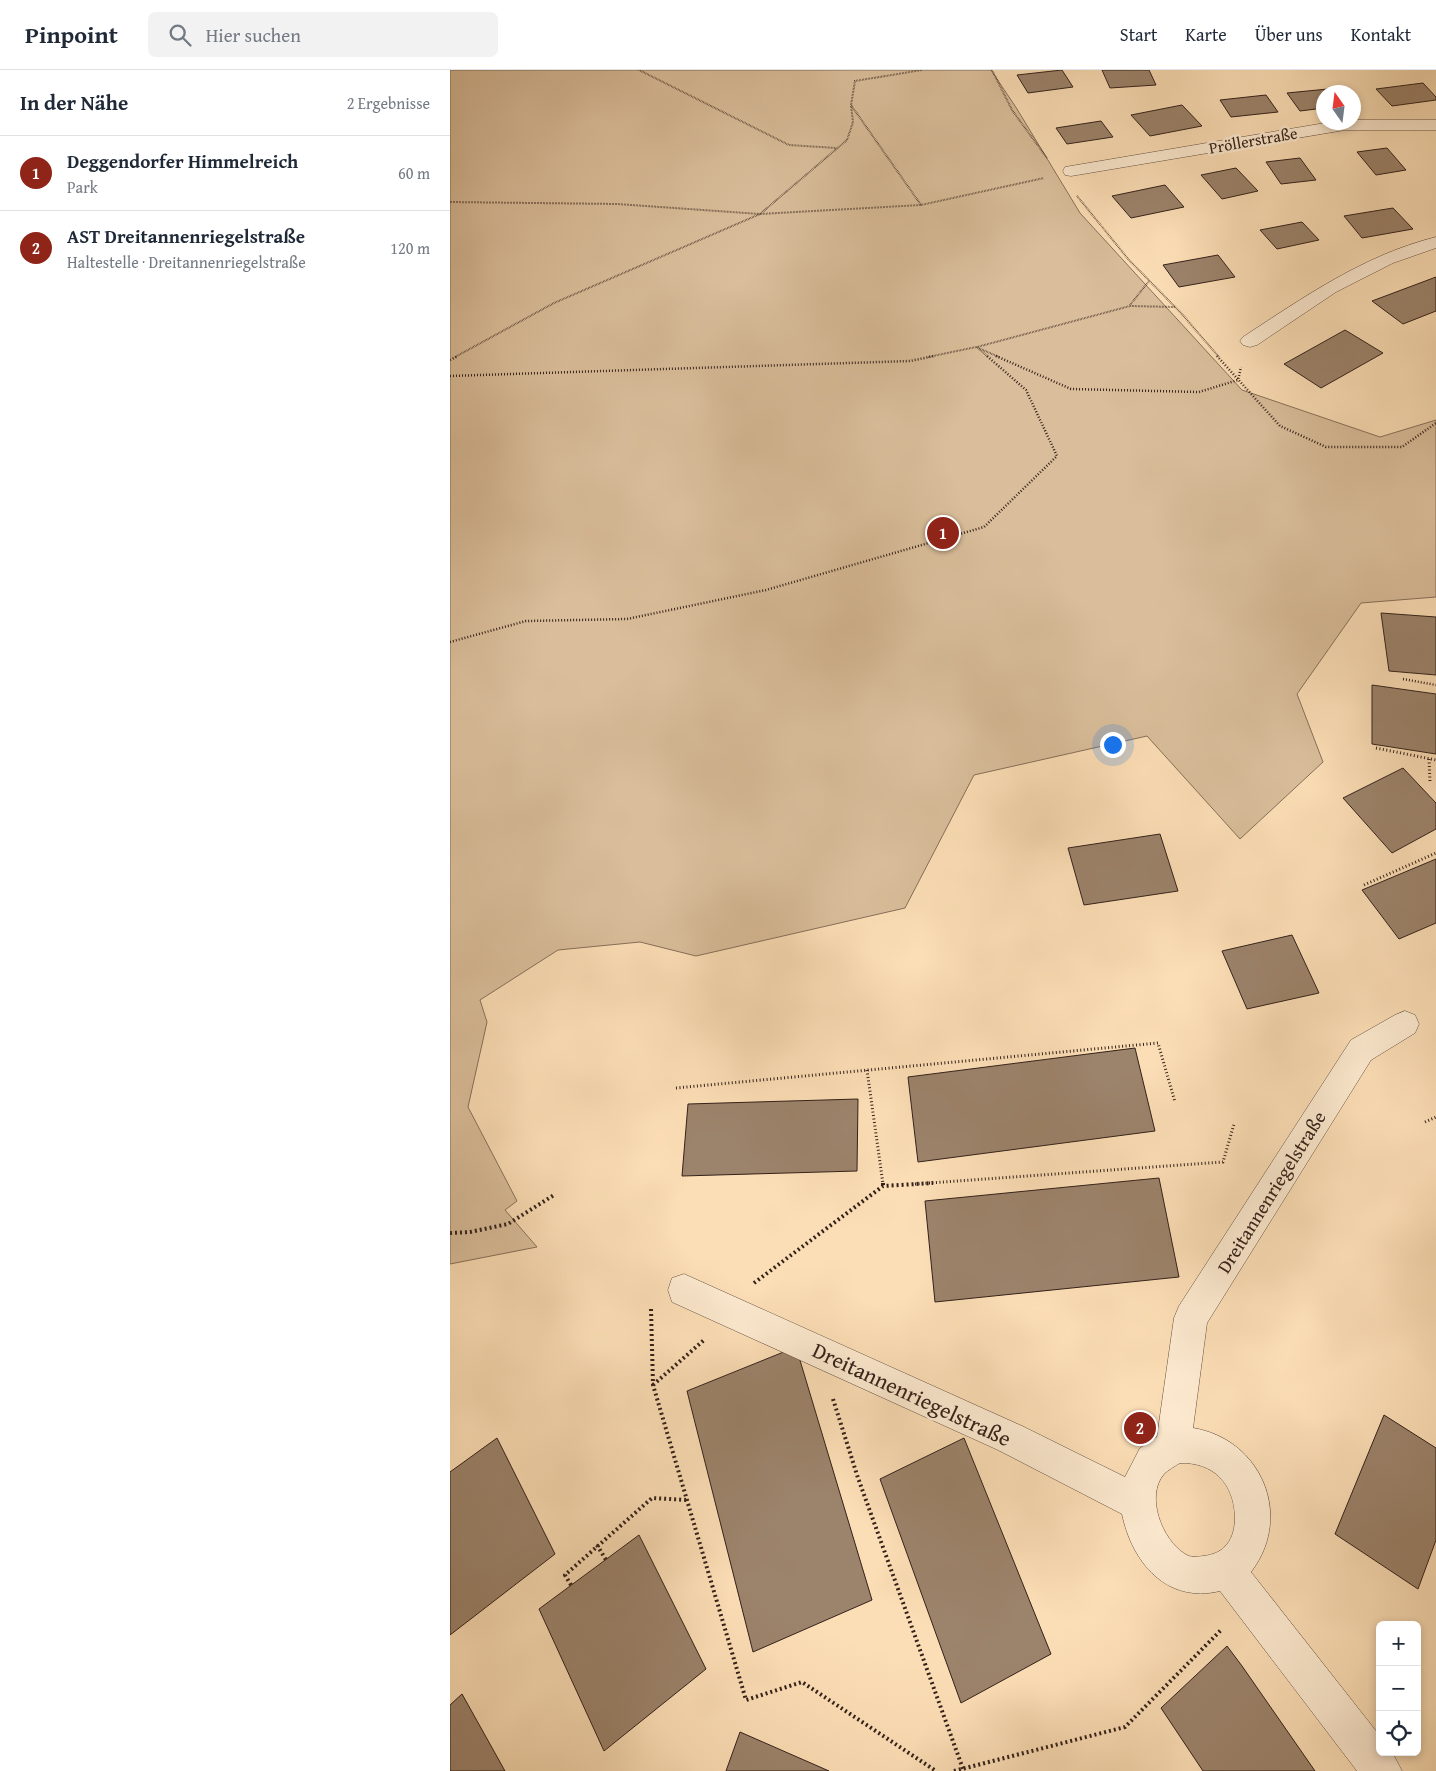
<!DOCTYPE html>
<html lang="de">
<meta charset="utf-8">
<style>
:root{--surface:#fff;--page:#f2f2f3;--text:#1f2937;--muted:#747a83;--line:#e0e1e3;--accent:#8f2418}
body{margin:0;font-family:"Gentium Book Plus",serif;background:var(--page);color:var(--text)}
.controls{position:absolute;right:15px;bottom:15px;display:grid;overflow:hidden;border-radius:8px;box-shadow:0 2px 8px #0003}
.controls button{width:45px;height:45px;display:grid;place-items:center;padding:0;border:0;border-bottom:1px solid var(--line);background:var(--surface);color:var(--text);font:25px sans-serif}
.compass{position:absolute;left:866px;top:15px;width:45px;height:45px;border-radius:50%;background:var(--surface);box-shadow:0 2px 8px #0003;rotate:346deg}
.you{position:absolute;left:662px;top:674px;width:18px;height:18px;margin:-12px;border:4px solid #fff;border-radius:50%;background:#1a73e8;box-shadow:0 0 0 8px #1a73e833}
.badge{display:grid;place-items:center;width:32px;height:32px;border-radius:50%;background:var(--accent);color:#fff;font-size:16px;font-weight:700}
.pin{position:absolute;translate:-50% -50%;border:2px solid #fff;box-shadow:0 1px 5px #0006}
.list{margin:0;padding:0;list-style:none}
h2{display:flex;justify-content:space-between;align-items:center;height:65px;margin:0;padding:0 20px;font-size:21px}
h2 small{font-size:16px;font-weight:400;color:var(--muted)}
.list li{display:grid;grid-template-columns:32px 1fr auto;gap:15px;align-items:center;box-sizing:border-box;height:75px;padding:0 20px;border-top:1px solid var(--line)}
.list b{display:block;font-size:19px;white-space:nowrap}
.list p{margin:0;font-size:16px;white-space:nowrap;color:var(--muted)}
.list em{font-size:16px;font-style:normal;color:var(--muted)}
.icon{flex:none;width:28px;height:28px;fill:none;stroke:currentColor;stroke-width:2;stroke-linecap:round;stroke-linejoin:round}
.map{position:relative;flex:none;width:986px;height:1701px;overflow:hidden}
header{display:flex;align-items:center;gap:30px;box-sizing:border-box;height:70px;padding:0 25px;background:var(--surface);border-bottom:1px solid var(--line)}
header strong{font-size:24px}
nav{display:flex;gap:28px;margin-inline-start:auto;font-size:18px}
.search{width:350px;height:45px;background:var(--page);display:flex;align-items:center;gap:12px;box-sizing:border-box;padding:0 18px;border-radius:8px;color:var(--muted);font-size:19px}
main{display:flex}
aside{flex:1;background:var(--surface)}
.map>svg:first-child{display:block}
.green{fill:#dabe9b;stroke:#86705a}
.building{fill:#9c836b;stroke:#33211a}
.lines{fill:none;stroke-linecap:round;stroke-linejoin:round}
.street-casing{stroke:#655041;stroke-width:1}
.path-far3{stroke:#33211a;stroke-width:2;stroke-dasharray:0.5 1;stroke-linecap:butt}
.path-far2{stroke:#33211a;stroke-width:2.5;stroke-dasharray:1 2;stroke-linecap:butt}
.path-far1{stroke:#33211a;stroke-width:3;stroke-dasharray:1 2.5;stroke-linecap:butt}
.path{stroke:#33211a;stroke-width:4;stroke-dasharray:2 3;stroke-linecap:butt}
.street{fill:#fdead0;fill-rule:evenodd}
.labels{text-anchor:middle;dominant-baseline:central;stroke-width:5;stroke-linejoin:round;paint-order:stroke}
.far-street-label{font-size:16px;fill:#33211a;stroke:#fdead0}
.street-label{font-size:19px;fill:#33211a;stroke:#fdead0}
.near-street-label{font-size:22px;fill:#33211a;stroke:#fdead0}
</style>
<header>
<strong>Pinpoint</strong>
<div class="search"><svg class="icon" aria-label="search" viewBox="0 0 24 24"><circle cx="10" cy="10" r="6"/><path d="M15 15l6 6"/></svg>Hier suchen</div>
<nav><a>Start</a><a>Karte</a><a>Über uns</a><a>Kontakt</a></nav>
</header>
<main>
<aside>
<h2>In der Nähe<small>2 Ergebnisse</small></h2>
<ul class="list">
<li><span class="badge">1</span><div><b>Deggendorfer Himmelreich</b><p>Park</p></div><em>60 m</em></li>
<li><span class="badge">2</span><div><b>AST Dreitannenriegelstraße</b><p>Haltestelle · Dreitannenriegelstraße</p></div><em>120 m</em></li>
</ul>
</aside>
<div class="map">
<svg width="986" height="1701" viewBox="0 0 986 1701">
<rect width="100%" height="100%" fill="#fcdeb6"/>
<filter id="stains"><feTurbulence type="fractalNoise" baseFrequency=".004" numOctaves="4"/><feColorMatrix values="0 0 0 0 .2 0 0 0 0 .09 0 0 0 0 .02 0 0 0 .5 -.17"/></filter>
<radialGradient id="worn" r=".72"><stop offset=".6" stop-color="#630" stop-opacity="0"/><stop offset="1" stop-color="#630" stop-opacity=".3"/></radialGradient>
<path class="green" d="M 0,0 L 541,0 L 567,39 L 630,143 L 792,320 L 930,367 L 986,350 L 986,527 L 911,533 L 847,624 L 873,692 L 790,769 L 697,666 L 524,705 L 455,838 L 246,886 L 190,872 L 108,880 L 30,930 L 37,952 L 18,1037 L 67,1131 L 55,1140 L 87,1177 L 0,1194 Z"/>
<g class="building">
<path d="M 612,0 L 623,17 L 578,23 L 567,5 Z"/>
<path d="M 652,0 L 699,0 L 706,15 L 660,18 Z"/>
<path d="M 973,13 L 986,27 L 986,30 L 942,36 L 926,19 Z"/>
<path d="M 888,18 L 891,22 L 874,22 L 874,38 L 850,41 L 837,23 Z"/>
<path d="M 816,25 L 828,42 L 781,47 L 770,30 Z"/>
<path d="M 732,35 L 752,56 L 700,66 L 681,45 Z"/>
<path d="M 651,51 L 663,67 L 617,74 L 606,58 Z"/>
<path d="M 937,78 L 956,100 L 926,105 L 907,82 Z"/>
<path d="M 850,88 L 866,110 L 831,114 L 816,92 Z"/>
<path d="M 786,98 L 808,121 L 772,129 L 751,105 Z"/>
<path d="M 715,115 L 734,137 L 681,148 L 662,126 Z"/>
<path d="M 943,138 L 963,159 L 912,168 L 894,146 Z"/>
<path d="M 852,152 L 869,170 L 827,179 L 810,160 Z"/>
<path d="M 768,185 L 785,207 L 729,217 L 713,195 Z"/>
<path d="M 986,207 L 986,241 L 953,254 L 922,231 Z"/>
<path d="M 895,260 L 933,283 L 871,318 L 834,294 Z"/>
<path d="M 931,543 L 986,547 L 986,605 L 939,601 Z"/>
<path d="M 922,615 L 986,624 L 986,684 L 922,674 Z"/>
<path d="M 953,698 L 986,733 L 986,759 L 942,783 L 893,728 Z"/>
<path d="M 710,764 L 728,821 L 634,835 L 618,778 Z"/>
<path d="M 986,789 L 986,853 L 949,869 L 912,820 Z"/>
<path d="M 842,865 L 869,923 L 797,939 L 772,881 Z"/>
<path d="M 685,978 L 705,1061 L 468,1092 L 458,1007 Z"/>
<path d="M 408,1029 L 407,1101 L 232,1106 L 238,1034 Z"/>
<path d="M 709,1108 L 729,1207 L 485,1232 L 475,1131 Z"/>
<path d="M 346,1277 L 422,1530 L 303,1582 L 237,1321 Z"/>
<path d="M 934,1345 L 986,1378 L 986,1470 L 968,1519 L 885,1464 Z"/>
<path d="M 47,1368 L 105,1484 L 0,1565 L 0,1402 Z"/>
<path d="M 514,1368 L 601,1584 L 511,1633 L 430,1409 Z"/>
<path d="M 189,1465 L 256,1599 L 154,1681 L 89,1539 Z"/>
<path d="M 777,1576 L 792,1596 L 865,1701 L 753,1701 L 711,1638 Z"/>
<path d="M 12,1624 L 55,1701 L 0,1701 L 0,1635 Z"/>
<path d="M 290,1662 L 379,1701 L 276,1701 Z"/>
</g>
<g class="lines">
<g class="street-casing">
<g id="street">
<path d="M 904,50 L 986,50 L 986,60 L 895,60 L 621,106 L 615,105 L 613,101 L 615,97 L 621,96 L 881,52 L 904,52 Z"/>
<path d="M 986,167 L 986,178 L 943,193 L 886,222 L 807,275 L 800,277 L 793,275 L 790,271 L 793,267 C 854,227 914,185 986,167 Z"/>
<path d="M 955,941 L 965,945 L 969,954 L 965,963 L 921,990 L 757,1253 L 743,1358 C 811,1369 844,1446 801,1502 L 930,1666 L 930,1682 L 942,1682 L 952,1701 L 907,1701 L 770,1521 C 716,1534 682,1492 672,1444 L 548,1380 L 222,1232 L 218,1220 L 222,1208 L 234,1204 L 572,1356 L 675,1407 L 690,1378 L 707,1367 L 724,1248 L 729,1236 L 901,970 L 945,945 ZM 730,1393 C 764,1392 784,1414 785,1447 C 785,1469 775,1484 753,1486 C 747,1487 741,1488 735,1484 C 712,1470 695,1426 714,1404 C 718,1400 725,1396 730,1393 Z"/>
</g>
</g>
<g class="path-far3">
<path d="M 189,0 L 339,75 L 386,78"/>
<path d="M 542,0 L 562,40 L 597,88"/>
<path d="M 627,126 L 679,190 L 731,243 L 769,287"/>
<path d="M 0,132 L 167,134 L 310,144 L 471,135 L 401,35"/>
<path d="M 471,135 L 594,108"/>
<path d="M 680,235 L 699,211"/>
<path d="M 527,277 L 680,236 L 725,237"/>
<path d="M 529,279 L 538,287"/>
<path d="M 5,287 L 104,233 L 310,144 L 397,70 L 403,52 L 401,35 L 405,11 L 472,0"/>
<path d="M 478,287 L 526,277 L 549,287"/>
</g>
<g class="path-far2">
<path d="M 546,286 L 621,319 L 749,322 L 788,310 L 791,297"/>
<path d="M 767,286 L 830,356 L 876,377 L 952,377 L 986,353"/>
<path d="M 0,290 L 8,286"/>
<path d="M 0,306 L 460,291 L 484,286"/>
<path d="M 0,572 L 76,551 L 177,549 L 316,520 L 534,457 L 607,386 L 576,320 L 537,286"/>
<path d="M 953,609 L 986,615"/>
</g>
<g class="path-far1">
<path d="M 926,678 L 986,690"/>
<path d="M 979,689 L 980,712"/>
<path d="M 914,815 L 986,783"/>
<path d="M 417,1000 L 433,1114"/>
<path d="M 226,1018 L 708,973 L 725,1032"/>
<path d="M 975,1052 L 986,1047"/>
<path d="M 465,1114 L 773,1092 L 784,1054"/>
</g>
<g class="path">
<path d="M 433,1113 L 433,1116"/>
<path d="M 0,1163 L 20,1162 L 58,1154 L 104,1125"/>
<path d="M 304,1213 L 433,1116 L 483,1113"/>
<path d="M 201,1239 L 203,1315 L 296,1630 L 352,1612 L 486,1701"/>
<path d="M 203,1315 L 254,1270"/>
<path d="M 383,1329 L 408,1408 L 513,1699"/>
<path d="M 147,1475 L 156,1490"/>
<path d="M 121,1515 L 115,1505 L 202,1428 L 237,1430"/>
<path d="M 504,1701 L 675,1657 L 772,1559"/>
</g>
<use href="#street" class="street"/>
</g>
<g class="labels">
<g class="far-street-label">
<text transform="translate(803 70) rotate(-10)">Pröllerstraße</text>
</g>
<g class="street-label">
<text transform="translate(821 1122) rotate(-58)">Dreitannenriegelstraße</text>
</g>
<g class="near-street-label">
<text transform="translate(462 1324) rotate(25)">Dreitannenriegelstraße</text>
</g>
</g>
<rect width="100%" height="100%" filter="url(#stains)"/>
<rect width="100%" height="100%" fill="url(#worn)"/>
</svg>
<div class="controls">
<button>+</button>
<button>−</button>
<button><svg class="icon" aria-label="locate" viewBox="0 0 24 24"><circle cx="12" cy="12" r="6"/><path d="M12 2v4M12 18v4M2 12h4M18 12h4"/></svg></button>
</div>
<svg class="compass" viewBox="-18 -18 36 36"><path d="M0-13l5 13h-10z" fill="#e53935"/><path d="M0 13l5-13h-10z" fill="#747a83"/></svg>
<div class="you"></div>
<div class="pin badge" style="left:493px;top:463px">1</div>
<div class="pin badge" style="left:690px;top:1358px">2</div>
</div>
</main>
